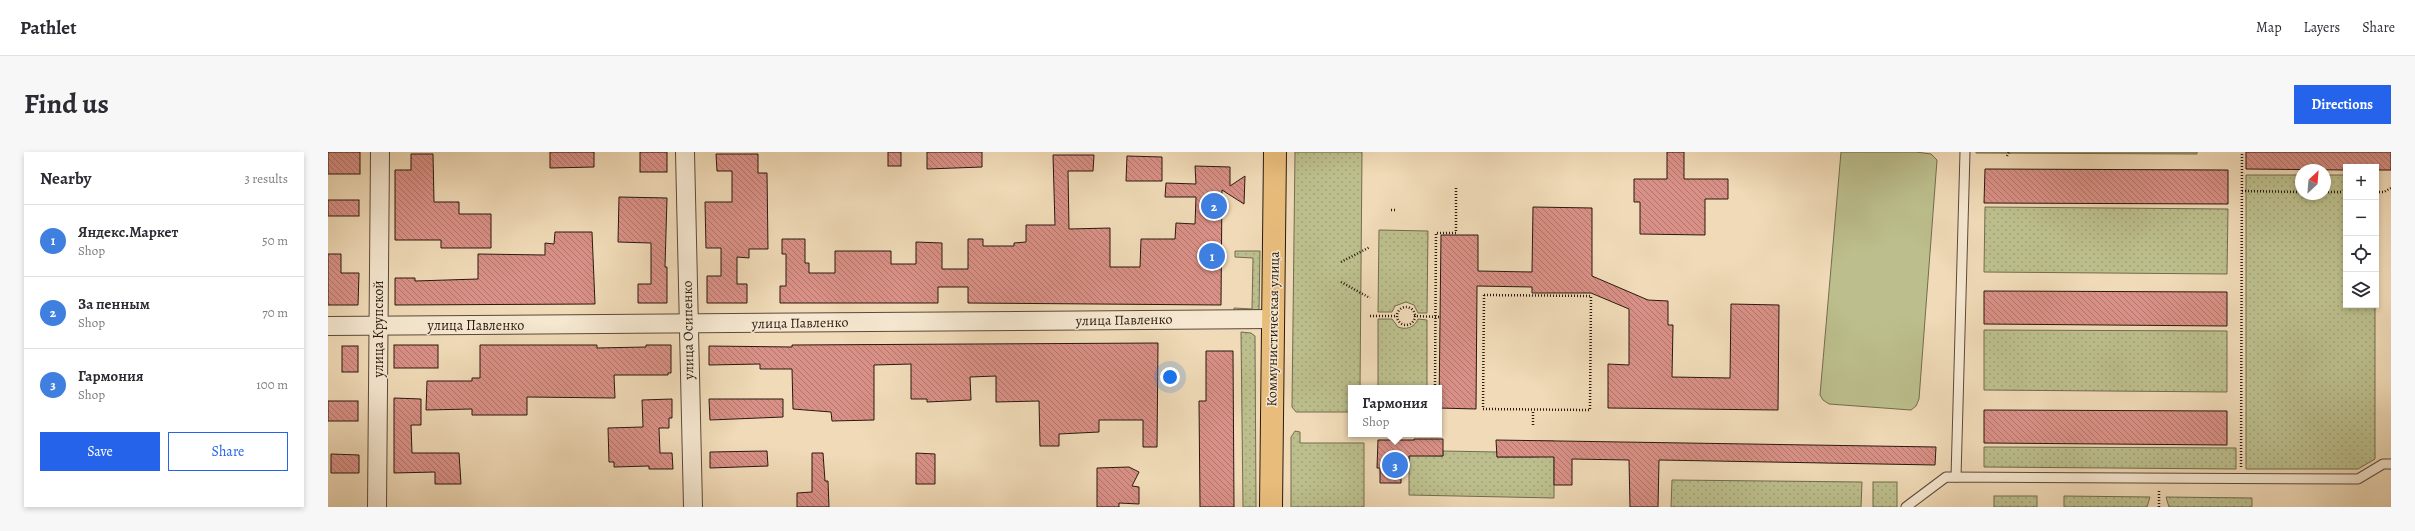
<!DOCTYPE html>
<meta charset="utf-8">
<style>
:root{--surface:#fff;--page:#f7f7f7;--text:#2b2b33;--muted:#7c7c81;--line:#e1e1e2;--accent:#2563eb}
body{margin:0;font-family:Alegreya,serif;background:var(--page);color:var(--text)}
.controls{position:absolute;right:12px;top:12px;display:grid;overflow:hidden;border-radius:0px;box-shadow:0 2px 6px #0003}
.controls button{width:36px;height:36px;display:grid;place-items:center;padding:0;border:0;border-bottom:1px solid var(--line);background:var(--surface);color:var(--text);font:20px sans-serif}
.compass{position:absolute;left:1967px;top:12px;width:36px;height:36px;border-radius:50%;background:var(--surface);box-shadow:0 2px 6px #0003;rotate:26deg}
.you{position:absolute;left:842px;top:225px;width:14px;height:14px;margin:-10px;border:3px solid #fff;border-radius:50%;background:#1a73e8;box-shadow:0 0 0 6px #1a73e833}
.badge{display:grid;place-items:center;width:26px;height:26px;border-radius:50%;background:var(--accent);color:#fff;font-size:13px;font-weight:700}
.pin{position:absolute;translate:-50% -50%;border:2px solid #fff;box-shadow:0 1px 4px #0006}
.popup{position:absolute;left:1020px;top:233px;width:94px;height:52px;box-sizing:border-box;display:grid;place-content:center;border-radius:0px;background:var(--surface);filter:drop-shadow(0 1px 3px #0005);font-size:13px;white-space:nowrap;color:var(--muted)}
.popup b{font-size:15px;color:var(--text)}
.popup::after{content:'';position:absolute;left:50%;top:100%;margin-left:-8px;border:8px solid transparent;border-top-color:var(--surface)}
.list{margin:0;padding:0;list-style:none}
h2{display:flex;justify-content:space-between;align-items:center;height:52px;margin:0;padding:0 16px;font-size:17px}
h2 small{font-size:13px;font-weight:400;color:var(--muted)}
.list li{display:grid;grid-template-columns:26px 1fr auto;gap:12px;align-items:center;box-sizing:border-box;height:72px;padding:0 16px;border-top:1px solid var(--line)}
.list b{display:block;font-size:15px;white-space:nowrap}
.list p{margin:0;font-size:13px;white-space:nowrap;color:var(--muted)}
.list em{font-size:13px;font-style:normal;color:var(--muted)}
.actions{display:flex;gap:8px;padding:12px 16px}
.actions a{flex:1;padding:9px 0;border:1px solid var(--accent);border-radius:0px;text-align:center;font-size:14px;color:var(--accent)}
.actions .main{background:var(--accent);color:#fff}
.icon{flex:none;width:22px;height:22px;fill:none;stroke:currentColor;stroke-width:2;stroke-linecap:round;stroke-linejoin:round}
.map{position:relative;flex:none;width:2063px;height:355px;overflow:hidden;border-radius:0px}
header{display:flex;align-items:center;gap:24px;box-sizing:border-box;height:56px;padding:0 20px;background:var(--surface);border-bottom:1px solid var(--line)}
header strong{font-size:19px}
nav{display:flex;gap:22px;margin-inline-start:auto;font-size:14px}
.intro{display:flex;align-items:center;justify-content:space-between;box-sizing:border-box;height:96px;padding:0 24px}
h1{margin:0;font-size:28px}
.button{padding:10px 18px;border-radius:0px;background:var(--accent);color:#fff;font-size:14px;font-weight:700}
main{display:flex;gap:24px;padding:0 24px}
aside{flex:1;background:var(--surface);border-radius:0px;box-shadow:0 2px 6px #0003}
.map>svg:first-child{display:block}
.green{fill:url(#green-dots);stroke:#736c4e}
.pitch{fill:#bcbf8d;stroke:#736c4e}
.building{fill:url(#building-back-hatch);stroke:#2a190f}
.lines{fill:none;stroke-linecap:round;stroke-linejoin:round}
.service-casing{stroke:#5c4939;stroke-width:11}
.minor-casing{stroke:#5c4939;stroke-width:20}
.primary-casing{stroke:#2a190f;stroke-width:24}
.path{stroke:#2a190f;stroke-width:2.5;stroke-dasharray:1 2;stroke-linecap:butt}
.service{stroke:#f5e7d0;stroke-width:9}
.minor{stroke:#f5e7d0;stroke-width:18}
.primary{stroke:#e8bd7c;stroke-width:22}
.labels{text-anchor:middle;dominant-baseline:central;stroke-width:3;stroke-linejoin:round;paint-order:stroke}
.street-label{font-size:14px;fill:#2a190f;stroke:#f5e7d0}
</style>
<header>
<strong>Pathlet</strong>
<nav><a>Map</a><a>Layers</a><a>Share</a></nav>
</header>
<div class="intro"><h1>Find us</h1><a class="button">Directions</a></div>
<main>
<aside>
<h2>Nearby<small>3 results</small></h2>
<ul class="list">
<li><span class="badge" style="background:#3f7fe0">1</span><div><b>Яндекс.Маркет</b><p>Shop</p></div><em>50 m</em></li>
<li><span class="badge" style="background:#3f7fe0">2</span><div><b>За пенным</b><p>Shop</p></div><em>70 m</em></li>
<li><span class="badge" style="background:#3f7fe0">3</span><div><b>Гармония</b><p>Shop</p></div><em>100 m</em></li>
</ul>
<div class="actions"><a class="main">Save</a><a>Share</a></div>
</aside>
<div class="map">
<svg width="2063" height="355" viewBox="0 0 2063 355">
<defs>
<pattern id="green-dots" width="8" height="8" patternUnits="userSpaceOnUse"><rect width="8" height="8" fill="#bcbf8d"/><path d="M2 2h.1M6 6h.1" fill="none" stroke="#a2a478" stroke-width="1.8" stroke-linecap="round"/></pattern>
<pattern id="building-back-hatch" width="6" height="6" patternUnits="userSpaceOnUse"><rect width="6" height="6" fill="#d99086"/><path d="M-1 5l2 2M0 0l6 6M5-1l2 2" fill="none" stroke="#b0756c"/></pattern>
</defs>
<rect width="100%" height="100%" fill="#f0dab7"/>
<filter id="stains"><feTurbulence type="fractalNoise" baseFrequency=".005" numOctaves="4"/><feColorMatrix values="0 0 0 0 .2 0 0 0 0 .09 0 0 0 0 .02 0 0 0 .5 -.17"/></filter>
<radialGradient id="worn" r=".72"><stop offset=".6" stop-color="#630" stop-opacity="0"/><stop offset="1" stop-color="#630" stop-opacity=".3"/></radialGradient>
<g class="green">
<path d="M 967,0 L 1034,0 L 1032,236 L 1023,236 L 1023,260 L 968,260 L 964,255 Z"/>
<path d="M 1869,0 L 1869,2 L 1648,1 L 1648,0 Z"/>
<path d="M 1918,23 L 1973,23 L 1973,42 L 1997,42 L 1997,23 L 2018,23 L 2018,153 L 2047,153 L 2047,307 L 2030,317 L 1918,317 Z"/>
<path d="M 1657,55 L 1900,57 L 1899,122 L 1656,120 Z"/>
<path d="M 1051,78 L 1100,79 L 1099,161 L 1090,161 L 1086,153 L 1078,150 L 1067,154 L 1064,160 L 1050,160 Z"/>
<path d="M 907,99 L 932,99 L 931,159 L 906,162 L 906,156 L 924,157 L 925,106 L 907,105 Z"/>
<path d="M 1050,167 L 1064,167 L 1070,175 C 1078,178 1086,176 1090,167 L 1099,168 L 1099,236 L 1050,236 Z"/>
<path d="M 1656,178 L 1899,179 L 1899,240 L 1656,238 Z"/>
<path d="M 913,180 L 923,181 L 927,184 L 928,355 L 915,355 Z"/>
<path d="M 967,279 L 972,280 L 972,291 L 1036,291 L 1036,355 L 963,355 L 963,285 Z"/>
<path d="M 1210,289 L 1226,289 L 1226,346 L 1081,343 L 1081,303 L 1115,304 L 1115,299 L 1169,300 L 1169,305 L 1209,305 Z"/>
<path d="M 1656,295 L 1908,296 L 1908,317 L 1656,315 Z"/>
<path d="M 1344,328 L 1534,330 L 1533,355 L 1343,355 Z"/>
<rect x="1545" y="330" width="24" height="25"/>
<rect x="1666" y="344" width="43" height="11"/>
<path d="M 1736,344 L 1822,345 L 1819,355 L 1736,355 Z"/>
<path d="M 1838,345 L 1924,346 L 1924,355 L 1841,355 Z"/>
</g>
<path class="pitch" d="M 1513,0 L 1588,0 L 1603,2 L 1609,8 L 1591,247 L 1588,254 L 1583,258 L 1501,252 L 1495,248 L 1492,243 Z"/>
<g class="building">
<rect x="0" y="0" width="32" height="22"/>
<path d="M 222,0 L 266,0 L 266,15 L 222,16 Z"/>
<rect x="312" y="0" width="27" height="20"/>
<rect x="560" y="0" width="13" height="14"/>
<path d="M 599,0 L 654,0 L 654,15 L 599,17 Z"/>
<path d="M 1339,0 L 1356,0 L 1356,27 L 1400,27 L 1400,47 L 1377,47 L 1377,83 L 1312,82 L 1312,50 L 1306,50 L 1306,27 L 1339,27 Z"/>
<path d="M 1918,0 L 2063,0 L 2063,18 L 2048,18 L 2048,15 L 2018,15 L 2018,18 L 1918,17 Z"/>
<path d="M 83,2 L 105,2 L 106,50 L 131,50 L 131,62 L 163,62 L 163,96 L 113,96 L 113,88 L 67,88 L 67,18 L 83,18 Z"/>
<path d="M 388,2 L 430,2 L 430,21 L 439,21 L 440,97 L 421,97 L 421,106 L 409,105 L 409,132 L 419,132 L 419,151 L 379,151 L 379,124 L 393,124 L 393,96 L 378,96 L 377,50 L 404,50 L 404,19 L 389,19 Z"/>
<path d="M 725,3 L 766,3 L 765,19 L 740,19 L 741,77 L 782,76 L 782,115 L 812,115 L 813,87 L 847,87 L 848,71 L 867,72 L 868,45 L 837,45 L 838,31 L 868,32 L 867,14 L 902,15 L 902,34 L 917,24 L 916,52 L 894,38 L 893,153 L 640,151 L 640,135 L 610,135 L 610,151 L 452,151 L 452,134 L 458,134 L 458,102 L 454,102 L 454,87 L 477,87 L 477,111 L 481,111 L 481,121 L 507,121 L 507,99 L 563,99 L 563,112 L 588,112 L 588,90 L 614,91 L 614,117 L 640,117 L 640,87 L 655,87 L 655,94 L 686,94 L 686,91 L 698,90 L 698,73 L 727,73 Z"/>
<path d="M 799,4 L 834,5 L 834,29 L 798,29 Z"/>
<path d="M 1657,17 L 1900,18 L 1900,52 L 1656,51 Z"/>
<path d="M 291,45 L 339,46 L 337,115 L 339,115 L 339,151 L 310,151 L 310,132 L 323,132 L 323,91 L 290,90 Z"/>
<rect x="0" y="48" width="31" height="16"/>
<path d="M 1205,55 L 1264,56 L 1264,124 L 1320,148 L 1340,149 L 1340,173 L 1345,173 L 1344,225 L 1402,226 L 1403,152 L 1451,153 L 1450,258 L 1280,256 L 1280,212 L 1301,213 L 1301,157 L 1263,141 L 1204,141 L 1204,135 L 1149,134 L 1148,257 L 1111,256 L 1113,83 L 1150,83 L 1150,119 L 1204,120 Z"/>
<path d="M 227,80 L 264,80 L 267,152 L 67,153 L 67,126 L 87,126 L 87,129 L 150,127 L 150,102 L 217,103 L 217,91 L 226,92 Z"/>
<path d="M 0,102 L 13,102 L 13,121 L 31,121 L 30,153 L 0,153 Z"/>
<path d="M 1656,139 L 1899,140 L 1899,174 L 1656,172 Z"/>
<path d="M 830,191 L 829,295 L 815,295 L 815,268 L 771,268 L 771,280 L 731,282 L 731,294 L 712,294 L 711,249 L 668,250 L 668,224 L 642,225 L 643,248 L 599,250 L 599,247 L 583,247 L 583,212 L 546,213 L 546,268 L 504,269 L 503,260 L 465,257 L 464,217 L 432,217 L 432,212 L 381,213 L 381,194 L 464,195 L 464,193 Z"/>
<rect x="66" y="193" width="44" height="23"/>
<path d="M 152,193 L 269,193 L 269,196 L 318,195 L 318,193 L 343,193 L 343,221 L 340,221 L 340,223 L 286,223 L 287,246 L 199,245 L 199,263 L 144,263 L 144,257 L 98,258 L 99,229 L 144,229 L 144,226 L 152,226 Z"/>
<rect x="14" y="194" width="16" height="26"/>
<path d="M 878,199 L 905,199 L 906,355 L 872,355 L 871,249 L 878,249 Z"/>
<path d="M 66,246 L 93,247 L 93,273 L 83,273 L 84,301 L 131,301 L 133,332 L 107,332 L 107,320 L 66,321 Z"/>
<path d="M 344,247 L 344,266 L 341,266 L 341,276 L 331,276 L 332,301 L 344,301 L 345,317 L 321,317 L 321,314 L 286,315 L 286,310 L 281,310 L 280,276 L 315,275 L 314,248 Z"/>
<path d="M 381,247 L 455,247 L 455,265 L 382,268 Z"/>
<rect x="0" y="249" width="30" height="20"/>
<path d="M 1656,258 L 1899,259 L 1899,293 L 1656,291 Z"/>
<path d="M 1086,287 L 1115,287 L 1115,304 L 1081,304 L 1081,317 L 1073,317 L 1073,331 L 1052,331 L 1052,316 L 1049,316 L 1050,288 L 1086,288 Z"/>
<path d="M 1168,288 L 1608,295 L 1607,313 L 1331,308 L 1330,355 L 1302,355 L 1301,308 L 1244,307 L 1244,333 L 1226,333 L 1226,305 L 1169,305 Z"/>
<path d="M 439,299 L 440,314 L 382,316 L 382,300 Z"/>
<path d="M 484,301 L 495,301 L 497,329 L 500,329 L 501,355 L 469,355 L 469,341 L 484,340 Z"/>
<path d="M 588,301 L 607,302 L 607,332 L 588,332 Z"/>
<path d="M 3,302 L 31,303 L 31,321 L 3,321 Z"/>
<path d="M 801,315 L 811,320 L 804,334 L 811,335 L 811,352 L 791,351 L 791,355 L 769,355 L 769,316 Z"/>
</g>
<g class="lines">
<g class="service-casing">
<g id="service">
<path d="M 1628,325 L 1637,0"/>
<path d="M 1578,355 L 1618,325 L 2030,327 L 2055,312 L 2063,312"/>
</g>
</g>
<g class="minor-casing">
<g id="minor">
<path d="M 357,0 L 365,355"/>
<path d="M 0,174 L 944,167"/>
<path d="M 49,355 L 52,0"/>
</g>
</g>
<g class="primary-casing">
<path id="primary" d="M 943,355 L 947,0"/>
</g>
<g class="path">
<path d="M 1679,4 L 1681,0"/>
<path d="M 1914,39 L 1973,40"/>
<path d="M 1997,40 L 2018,40"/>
<path d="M 2048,40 L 2056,40 L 2063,36"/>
<path d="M 1063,58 L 1068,58"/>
<path d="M 1013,110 L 1042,95"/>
<path d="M 1013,130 L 1042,146"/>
<path d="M 1156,143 L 1263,144 L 1262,258 L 1155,257 Z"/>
<circle cx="1078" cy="164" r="9"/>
<path d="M 1042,164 L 1069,164"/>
<path d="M 1086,164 L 1112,165"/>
<path d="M 1107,236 L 1108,81 L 1128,81 L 1128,36"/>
<path d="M 1205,273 L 1205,258"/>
<path d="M 1913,315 L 1914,0"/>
<path d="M 1831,355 L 1831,338"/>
</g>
<use href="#service" class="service"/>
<use href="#minor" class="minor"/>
<use href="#primary" class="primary"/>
</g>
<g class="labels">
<g class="street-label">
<text transform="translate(796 168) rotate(-1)">улица Павленко</text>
<text transform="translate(472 171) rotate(-1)">улица Павленко</text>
<text x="148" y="173">улица Павленко</text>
<text transform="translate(50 177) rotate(-90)">улица Крупской</text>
<text transform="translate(945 177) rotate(-89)">Коммунистическая улица</text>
<text transform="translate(360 178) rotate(-91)">улица Осипенко</text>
</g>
</g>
<rect width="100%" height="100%" filter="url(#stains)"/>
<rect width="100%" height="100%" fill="url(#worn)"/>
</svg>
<div class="controls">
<button>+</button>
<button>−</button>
<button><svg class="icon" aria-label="locate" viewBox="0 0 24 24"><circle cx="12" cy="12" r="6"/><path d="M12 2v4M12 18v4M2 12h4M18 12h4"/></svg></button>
<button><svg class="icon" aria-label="layers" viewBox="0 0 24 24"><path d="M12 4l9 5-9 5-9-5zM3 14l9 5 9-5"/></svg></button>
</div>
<svg class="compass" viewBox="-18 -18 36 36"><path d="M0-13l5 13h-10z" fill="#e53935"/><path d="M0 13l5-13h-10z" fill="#7c7c81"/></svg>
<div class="you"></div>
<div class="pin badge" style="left:884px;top:104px;background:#3f7fe0">1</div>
<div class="pin badge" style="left:886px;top:54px;background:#3f7fe0">2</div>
<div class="pin badge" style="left:1067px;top:313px;background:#3f7fe0">3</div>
<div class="popup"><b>Гармония</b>Shop</div>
</div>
</main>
